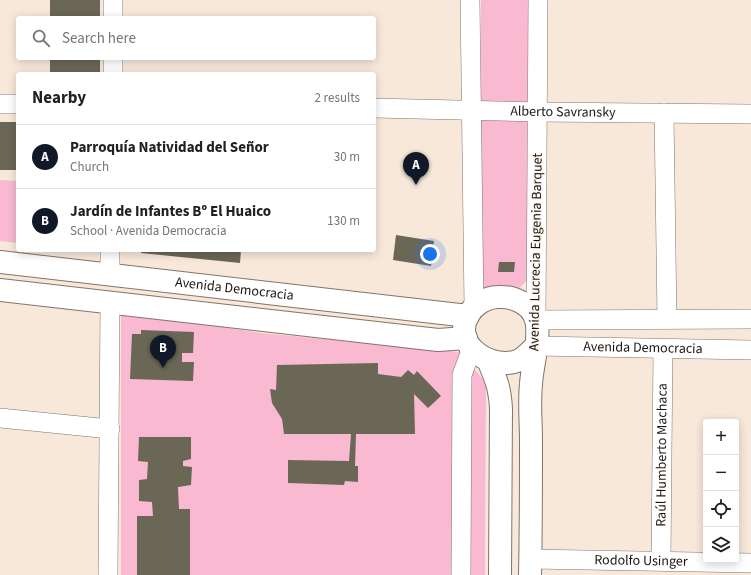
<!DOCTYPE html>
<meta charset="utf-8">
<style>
:root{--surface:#fff;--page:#f6f6f6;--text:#202124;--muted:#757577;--line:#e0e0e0;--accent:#111827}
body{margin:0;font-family:"Source Sans 3",sans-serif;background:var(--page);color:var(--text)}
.controls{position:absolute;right:12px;bottom:12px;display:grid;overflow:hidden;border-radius:4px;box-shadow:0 2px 10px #0003}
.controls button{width:36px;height:36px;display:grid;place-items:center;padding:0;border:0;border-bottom:1px solid var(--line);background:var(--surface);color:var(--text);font:20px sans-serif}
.you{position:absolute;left:430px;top:254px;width:14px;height:14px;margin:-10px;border:3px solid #fff;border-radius:50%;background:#1a73e8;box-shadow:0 0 0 6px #1a73e833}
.badge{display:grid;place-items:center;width:26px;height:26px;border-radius:50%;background:var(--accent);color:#fff;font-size:13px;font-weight:700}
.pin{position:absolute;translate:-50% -33px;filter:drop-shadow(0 1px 2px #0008)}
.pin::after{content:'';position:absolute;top:21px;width:14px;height:12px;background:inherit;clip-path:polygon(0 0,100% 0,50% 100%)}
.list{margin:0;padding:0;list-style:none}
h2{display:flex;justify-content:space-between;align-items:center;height:52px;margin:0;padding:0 16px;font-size:17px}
h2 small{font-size:13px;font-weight:400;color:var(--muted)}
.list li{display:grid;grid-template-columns:26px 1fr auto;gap:12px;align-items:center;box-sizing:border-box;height:64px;padding:0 16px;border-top:1px solid var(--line)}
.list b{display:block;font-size:15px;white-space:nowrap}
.list p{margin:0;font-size:13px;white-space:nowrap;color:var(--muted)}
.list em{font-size:13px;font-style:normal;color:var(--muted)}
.icon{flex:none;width:22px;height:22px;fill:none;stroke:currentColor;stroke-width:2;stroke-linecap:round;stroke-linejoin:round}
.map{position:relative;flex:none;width:751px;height:575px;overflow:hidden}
.search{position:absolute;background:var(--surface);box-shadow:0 2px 10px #0003;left:16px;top:16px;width:360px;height:44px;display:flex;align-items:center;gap:10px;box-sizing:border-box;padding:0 14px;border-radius:4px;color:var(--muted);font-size:15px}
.panel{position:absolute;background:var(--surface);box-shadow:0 2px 10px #0003;left:16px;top:72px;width:360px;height:180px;border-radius:4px}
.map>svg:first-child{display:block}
.green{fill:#f8b9d1}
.building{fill:#6b6757}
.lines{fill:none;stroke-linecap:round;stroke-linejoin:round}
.minor-casing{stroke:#827468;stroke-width:20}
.major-casing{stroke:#827468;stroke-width:24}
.minor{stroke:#fff;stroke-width:19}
.major{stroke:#fff;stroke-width:22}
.labels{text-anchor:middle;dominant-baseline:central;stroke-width:3;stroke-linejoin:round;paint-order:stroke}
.street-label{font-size:14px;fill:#1b1510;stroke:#fef7f2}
</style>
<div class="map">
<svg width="751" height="575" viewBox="0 0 751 575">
<rect width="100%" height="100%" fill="#f8e8da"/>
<g class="green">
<path d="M 481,0 L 528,0 L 527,280 L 516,292 L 500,286 L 481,289 Z"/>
<path d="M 0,180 L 18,181 L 18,243 L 0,241 Z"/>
<path d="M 121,315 L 204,324 L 260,333 L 460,352 L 486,383 L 485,575 L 121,575 Z"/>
</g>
<g class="building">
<rect x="50" y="0" width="50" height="18"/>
<rect x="50" y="58" width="50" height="16"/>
<rect x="0" y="122" width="18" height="48"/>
<path d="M 396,235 L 434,241 L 431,266 L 393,260 Z"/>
<path d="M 141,250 L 241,250 L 240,263 L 141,253 Z"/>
<path d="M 499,262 L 515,262 L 514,272 L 498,272 Z"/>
<path d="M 141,330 L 194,332 L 193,353 L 182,353 L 182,362 L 194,362 L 193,381 L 130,379 L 132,334 L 141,334 Z"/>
<path d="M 378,363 L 378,374 L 401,377 L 408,370 L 414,375 L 417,371 L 441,396 L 428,408 L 414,394 L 415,434 L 356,434 L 355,466 L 358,466 L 358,482 L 345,481 L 344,485 L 288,483 L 288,460 L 349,461 L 351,434 L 284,434 L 282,419 L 272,403 L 270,389 L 276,390 L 277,365 Z"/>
<path d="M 139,437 L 191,437 L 191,459 L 183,461 L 183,466 L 192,467 L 191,485 L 178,487 L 179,509 L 190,509 L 190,575 L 137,575 L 137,516 L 153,516 L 152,502 L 139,501 L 139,480 L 147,479 L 148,462 L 138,461 Z"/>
</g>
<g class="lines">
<g class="minor-casing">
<g id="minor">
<path d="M 113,0 L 113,18"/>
<path d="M 470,0 L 474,307"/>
<path d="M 538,0 L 536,320 L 751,319"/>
<path d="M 113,58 L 113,74"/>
<path d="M 0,104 L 18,104"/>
<path id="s1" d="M 374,108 L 538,112 L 751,114"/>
<path d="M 664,113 L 667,319"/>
<path d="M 110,274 L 110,250"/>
<path id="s2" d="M 536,346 L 751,350"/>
<path d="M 0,418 L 110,429"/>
<path id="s3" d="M 531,559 L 751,563"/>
<path id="s4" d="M 661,561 L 663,349"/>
<path d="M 108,575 L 110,302"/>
<path d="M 461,575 L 462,375 L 472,348"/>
</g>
</g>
<g class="major-casing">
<g id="major">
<path id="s5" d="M 0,262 L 468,316"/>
<path d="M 0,290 L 438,340 L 466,338"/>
<path d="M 488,360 C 496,379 500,388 501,409 L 500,575"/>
<path d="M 530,575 C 531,530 531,486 531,441 C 531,422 529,403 531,384 C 532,366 541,336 536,320 C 532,304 513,296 498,297 C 486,297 474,305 468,315 C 451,346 493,372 520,360 C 526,356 531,351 536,346"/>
</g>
</g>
<use href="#minor" class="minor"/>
<use href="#major" class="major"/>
</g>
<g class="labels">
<g class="street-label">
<text stroke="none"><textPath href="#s1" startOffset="189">Alberto Savransky</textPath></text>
<text transform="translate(536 252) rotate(-89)">Avenida Lucrecia Eugenia Barquet</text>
<text stroke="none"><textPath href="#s5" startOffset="236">Avenida Democracia</textPath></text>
<text stroke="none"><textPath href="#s2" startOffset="107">Avenida Democracia</textPath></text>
<text stroke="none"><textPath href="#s4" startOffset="106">Raúl Humberto Machaca</textPath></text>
<text stroke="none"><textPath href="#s3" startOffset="110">Rodolfo Usinger</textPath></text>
</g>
</g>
</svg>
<div class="controls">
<button>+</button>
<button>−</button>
<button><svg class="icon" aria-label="locate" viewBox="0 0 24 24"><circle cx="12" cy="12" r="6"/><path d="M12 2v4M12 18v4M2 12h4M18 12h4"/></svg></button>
<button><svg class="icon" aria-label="layers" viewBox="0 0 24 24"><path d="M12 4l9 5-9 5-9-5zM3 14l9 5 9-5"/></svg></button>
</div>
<div class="you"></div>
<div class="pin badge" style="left:416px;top:185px">A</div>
<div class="pin badge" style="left:163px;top:368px">B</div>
<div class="search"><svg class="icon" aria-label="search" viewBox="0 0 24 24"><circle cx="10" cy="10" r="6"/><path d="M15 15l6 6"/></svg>Search here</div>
<section class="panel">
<h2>Nearby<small>2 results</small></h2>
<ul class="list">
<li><span class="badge">A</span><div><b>Parroquía Natividad del Señor</b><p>Church</p></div><em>30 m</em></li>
<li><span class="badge">B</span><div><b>Jardín de Infantes Bº El Huaico</b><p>School · Avenida Democracia</p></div><em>130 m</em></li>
</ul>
</section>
</div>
